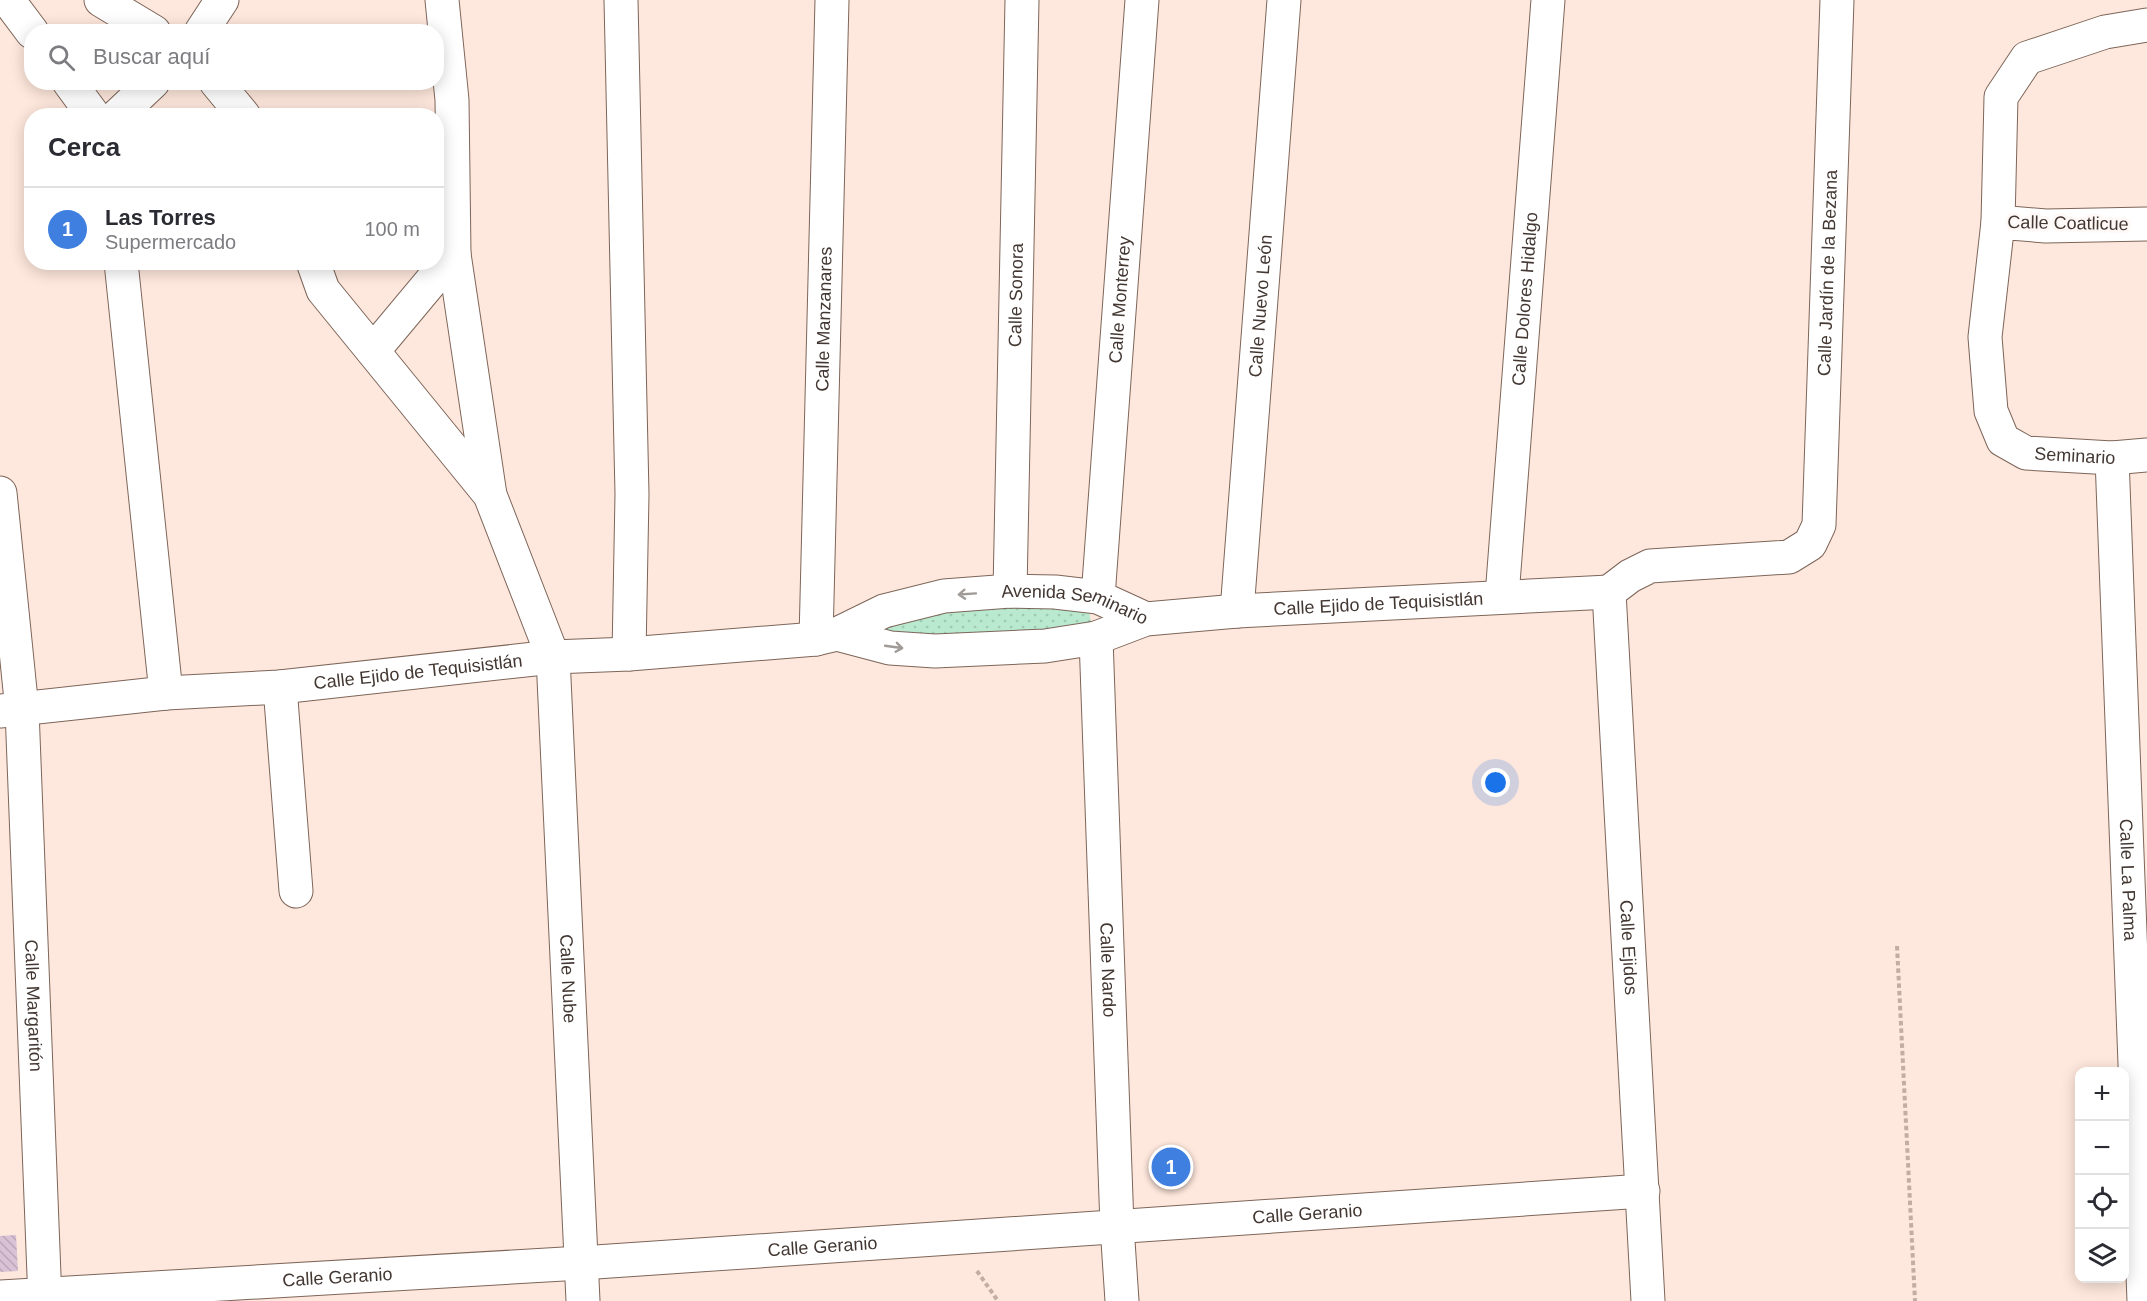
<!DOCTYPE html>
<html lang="es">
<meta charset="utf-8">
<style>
:root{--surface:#fff;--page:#f2f2f3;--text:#2b2b33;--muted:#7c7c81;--line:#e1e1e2;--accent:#2563eb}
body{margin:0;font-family:Helvetica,sans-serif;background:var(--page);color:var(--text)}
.controls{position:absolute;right:18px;bottom:18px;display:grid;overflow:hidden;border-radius:12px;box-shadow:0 3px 15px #0003}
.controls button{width:54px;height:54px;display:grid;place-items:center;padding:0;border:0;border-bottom:2px solid var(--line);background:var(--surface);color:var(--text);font:30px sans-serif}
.you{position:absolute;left:1496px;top:783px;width:21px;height:21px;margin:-15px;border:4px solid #fff;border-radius:50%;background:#1a73e8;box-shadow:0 0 0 9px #1a73e833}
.badge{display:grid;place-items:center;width:39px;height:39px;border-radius:50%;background:var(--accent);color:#fff;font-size:20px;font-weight:700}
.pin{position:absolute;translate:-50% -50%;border:3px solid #fff;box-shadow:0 2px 6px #0006}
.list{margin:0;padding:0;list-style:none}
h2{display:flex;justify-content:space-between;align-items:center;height:78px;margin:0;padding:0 24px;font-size:26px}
h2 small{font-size:20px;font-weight:400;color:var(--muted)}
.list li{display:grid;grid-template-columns:39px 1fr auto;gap:18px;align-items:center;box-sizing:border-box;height:84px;padding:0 24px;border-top:2px solid var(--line)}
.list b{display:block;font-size:22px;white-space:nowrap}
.list p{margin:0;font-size:20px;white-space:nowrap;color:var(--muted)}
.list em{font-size:20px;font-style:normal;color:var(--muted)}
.icon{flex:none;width:33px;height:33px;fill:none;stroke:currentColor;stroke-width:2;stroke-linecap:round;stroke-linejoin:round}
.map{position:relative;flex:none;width:2147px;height:1301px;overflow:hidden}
.search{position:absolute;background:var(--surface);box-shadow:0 3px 15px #0003;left:24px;top:24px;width:420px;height:66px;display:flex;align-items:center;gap:15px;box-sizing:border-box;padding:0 21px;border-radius:24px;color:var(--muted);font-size:22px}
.panel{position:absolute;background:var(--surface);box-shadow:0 3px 15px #0003;left:24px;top:108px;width:420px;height:162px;border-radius:24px}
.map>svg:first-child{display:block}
.grass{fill:url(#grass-dots)}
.building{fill:url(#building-back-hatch)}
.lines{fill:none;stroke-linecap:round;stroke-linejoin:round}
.minor-casing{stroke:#7d6559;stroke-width:35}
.path{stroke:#c1ada4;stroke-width:4;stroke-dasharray:4.5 3;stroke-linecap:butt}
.minor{stroke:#fff;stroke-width:33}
.oneway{stroke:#a19b98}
.labels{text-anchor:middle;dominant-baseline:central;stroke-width:6;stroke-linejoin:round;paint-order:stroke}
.street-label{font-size:18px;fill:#433732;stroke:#fef8f6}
</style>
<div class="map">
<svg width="2147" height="1301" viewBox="0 0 2147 1301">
<defs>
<pattern id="grass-dots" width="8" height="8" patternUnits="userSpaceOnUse" patternTransform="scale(1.5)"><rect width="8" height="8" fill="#b9eacf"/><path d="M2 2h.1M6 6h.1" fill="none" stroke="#a0c9b2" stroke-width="1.8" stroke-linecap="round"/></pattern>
<pattern id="building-back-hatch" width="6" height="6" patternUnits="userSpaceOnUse" patternTransform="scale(1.5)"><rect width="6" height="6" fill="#d9c2d5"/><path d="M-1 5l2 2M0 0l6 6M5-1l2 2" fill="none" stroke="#bba7b7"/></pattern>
</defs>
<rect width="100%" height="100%" fill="#fee7dc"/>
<path class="grass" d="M 1027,604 L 1089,611 L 1092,627 L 1027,636 L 889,637 L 883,624 L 902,614 Z"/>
<path class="building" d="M 16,1235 L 18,1271 L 0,1272 L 0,1236 Z"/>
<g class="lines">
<g class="minor-casing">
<g id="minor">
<path d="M 8,0 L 32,32"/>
<path d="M 101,0 L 154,32"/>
<path d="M 442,0 L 452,100 L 454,254 L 490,495"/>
<path d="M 621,0 L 632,494 L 629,654"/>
<path d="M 201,32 L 222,0"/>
<path d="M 69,82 L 94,116"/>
<path d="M 216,82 L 244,116"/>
<path d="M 117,116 L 153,82"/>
<path d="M 1998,222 L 2001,97 L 2027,58 L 2105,32 L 2147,25"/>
<path id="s1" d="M 2147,224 L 2046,226 L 1998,222 L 1985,337 L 1991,411 L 2003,440 L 2026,453 L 2112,458 L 2147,455"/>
<path d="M 121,262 L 166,693"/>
<path id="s2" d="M 313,262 L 323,290 L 490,495 L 553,657 L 583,1301"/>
<path d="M 373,351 L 454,254"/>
<path id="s3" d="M 2112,458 L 2144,1301"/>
<path id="s4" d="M 0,493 L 22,710 L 45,1301"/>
<path id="s5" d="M 1010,591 L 1022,0"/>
<path id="s6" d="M 1609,592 L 1630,576 L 1650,566 L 1789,557 L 1810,544 L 1819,525 L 1837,0"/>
<path id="s7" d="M 1609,592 L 1648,1301"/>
<path id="s8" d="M 1502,596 L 1548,0"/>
<path id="s9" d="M 1098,597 L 1142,0"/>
<path id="s10" d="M 1237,611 L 1284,0"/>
<path id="s11" d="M 837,634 L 890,648 L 935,651 L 1045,646 L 1096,638 L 1146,619 L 1237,611 L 1609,592"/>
<path id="s12" d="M 1096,638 L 1117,1226 L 1122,1301"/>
<path id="s13" d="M 816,639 L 832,0"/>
<path d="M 280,687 L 296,891"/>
<path id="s14" d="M 0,711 L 166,693 L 280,687 L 553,657 L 629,654 L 816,639 L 837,634 L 884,611 L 944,596 L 1010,591 L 1055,592 L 1098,597 L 1146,619"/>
<path id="s15" d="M 0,1297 L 581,1263 L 1643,1191"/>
</g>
</g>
<g class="path">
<path d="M 1897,946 L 1915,1301"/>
<path d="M 977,1271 L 998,1301"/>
</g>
<use href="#minor" class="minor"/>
</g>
<defs><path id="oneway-shaft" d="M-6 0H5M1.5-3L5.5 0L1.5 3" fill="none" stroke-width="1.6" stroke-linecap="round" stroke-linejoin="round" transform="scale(1.5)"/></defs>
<g class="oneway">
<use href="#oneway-shaft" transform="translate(967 594) rotate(176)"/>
<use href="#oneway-shaft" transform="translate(894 647) rotate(8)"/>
</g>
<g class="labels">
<g class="street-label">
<text transform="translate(2068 223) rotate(1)">Calle Coatlicue</text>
<text stroke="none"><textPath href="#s6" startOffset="486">Calle Jardín de la Bezana</textPath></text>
<text stroke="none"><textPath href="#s5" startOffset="296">Calle Sonora</textPath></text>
<text stroke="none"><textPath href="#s8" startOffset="298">Calle Dolores Hidalgo</textPath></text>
<text stroke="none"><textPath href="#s9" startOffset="298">Calle Monterrey</textPath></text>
<text stroke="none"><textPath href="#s10" startOffset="306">Calle Nuevo León</textPath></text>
<text stroke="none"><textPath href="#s13" startOffset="320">Calle Manzanares</textPath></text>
<text stroke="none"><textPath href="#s1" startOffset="446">Seminario</textPath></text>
<text stroke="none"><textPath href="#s11" startOffset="548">Calle Ejido de Tequisistlán</textPath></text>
<text stroke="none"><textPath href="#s14" startOffset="1088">Avenida Seminario</textPath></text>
<text stroke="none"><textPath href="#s14" startOffset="420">Calle Ejido de Tequisistlán</textPath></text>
<text stroke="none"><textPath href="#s3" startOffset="422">Calle La Palma</textPath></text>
<text stroke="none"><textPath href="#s7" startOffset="356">Calle Ejidos</textPath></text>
<text stroke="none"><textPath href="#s12" startOffset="332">Calle Nardo</textPath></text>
<text stroke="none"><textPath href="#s2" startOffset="790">Calle Nube</textPath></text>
<text stroke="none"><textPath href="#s4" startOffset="514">Calle Margaritón</textPath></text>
<text stroke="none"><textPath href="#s15" startOffset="1310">Calle Geranio</textPath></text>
<text stroke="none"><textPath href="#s15" startOffset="824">Calle Geranio</textPath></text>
<text stroke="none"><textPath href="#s15" startOffset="338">Calle Geranio</textPath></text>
</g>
</g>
</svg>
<div class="controls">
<button>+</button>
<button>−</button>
<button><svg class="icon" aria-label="locate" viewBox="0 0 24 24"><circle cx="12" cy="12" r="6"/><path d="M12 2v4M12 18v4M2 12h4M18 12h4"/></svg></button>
<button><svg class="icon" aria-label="layers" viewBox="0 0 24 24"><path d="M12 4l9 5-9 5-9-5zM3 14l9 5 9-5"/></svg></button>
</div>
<div class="you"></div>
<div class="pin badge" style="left:1171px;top:1167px;background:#3f7fe0">1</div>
<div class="search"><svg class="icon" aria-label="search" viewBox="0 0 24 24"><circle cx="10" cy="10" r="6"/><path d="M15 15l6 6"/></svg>Buscar aquí</div>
<section class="panel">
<h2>Cerca<small></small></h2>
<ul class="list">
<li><span class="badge" style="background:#3f7fe0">1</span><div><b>Las Torres</b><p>Supermercado</p></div><em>100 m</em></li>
</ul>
</section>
</div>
